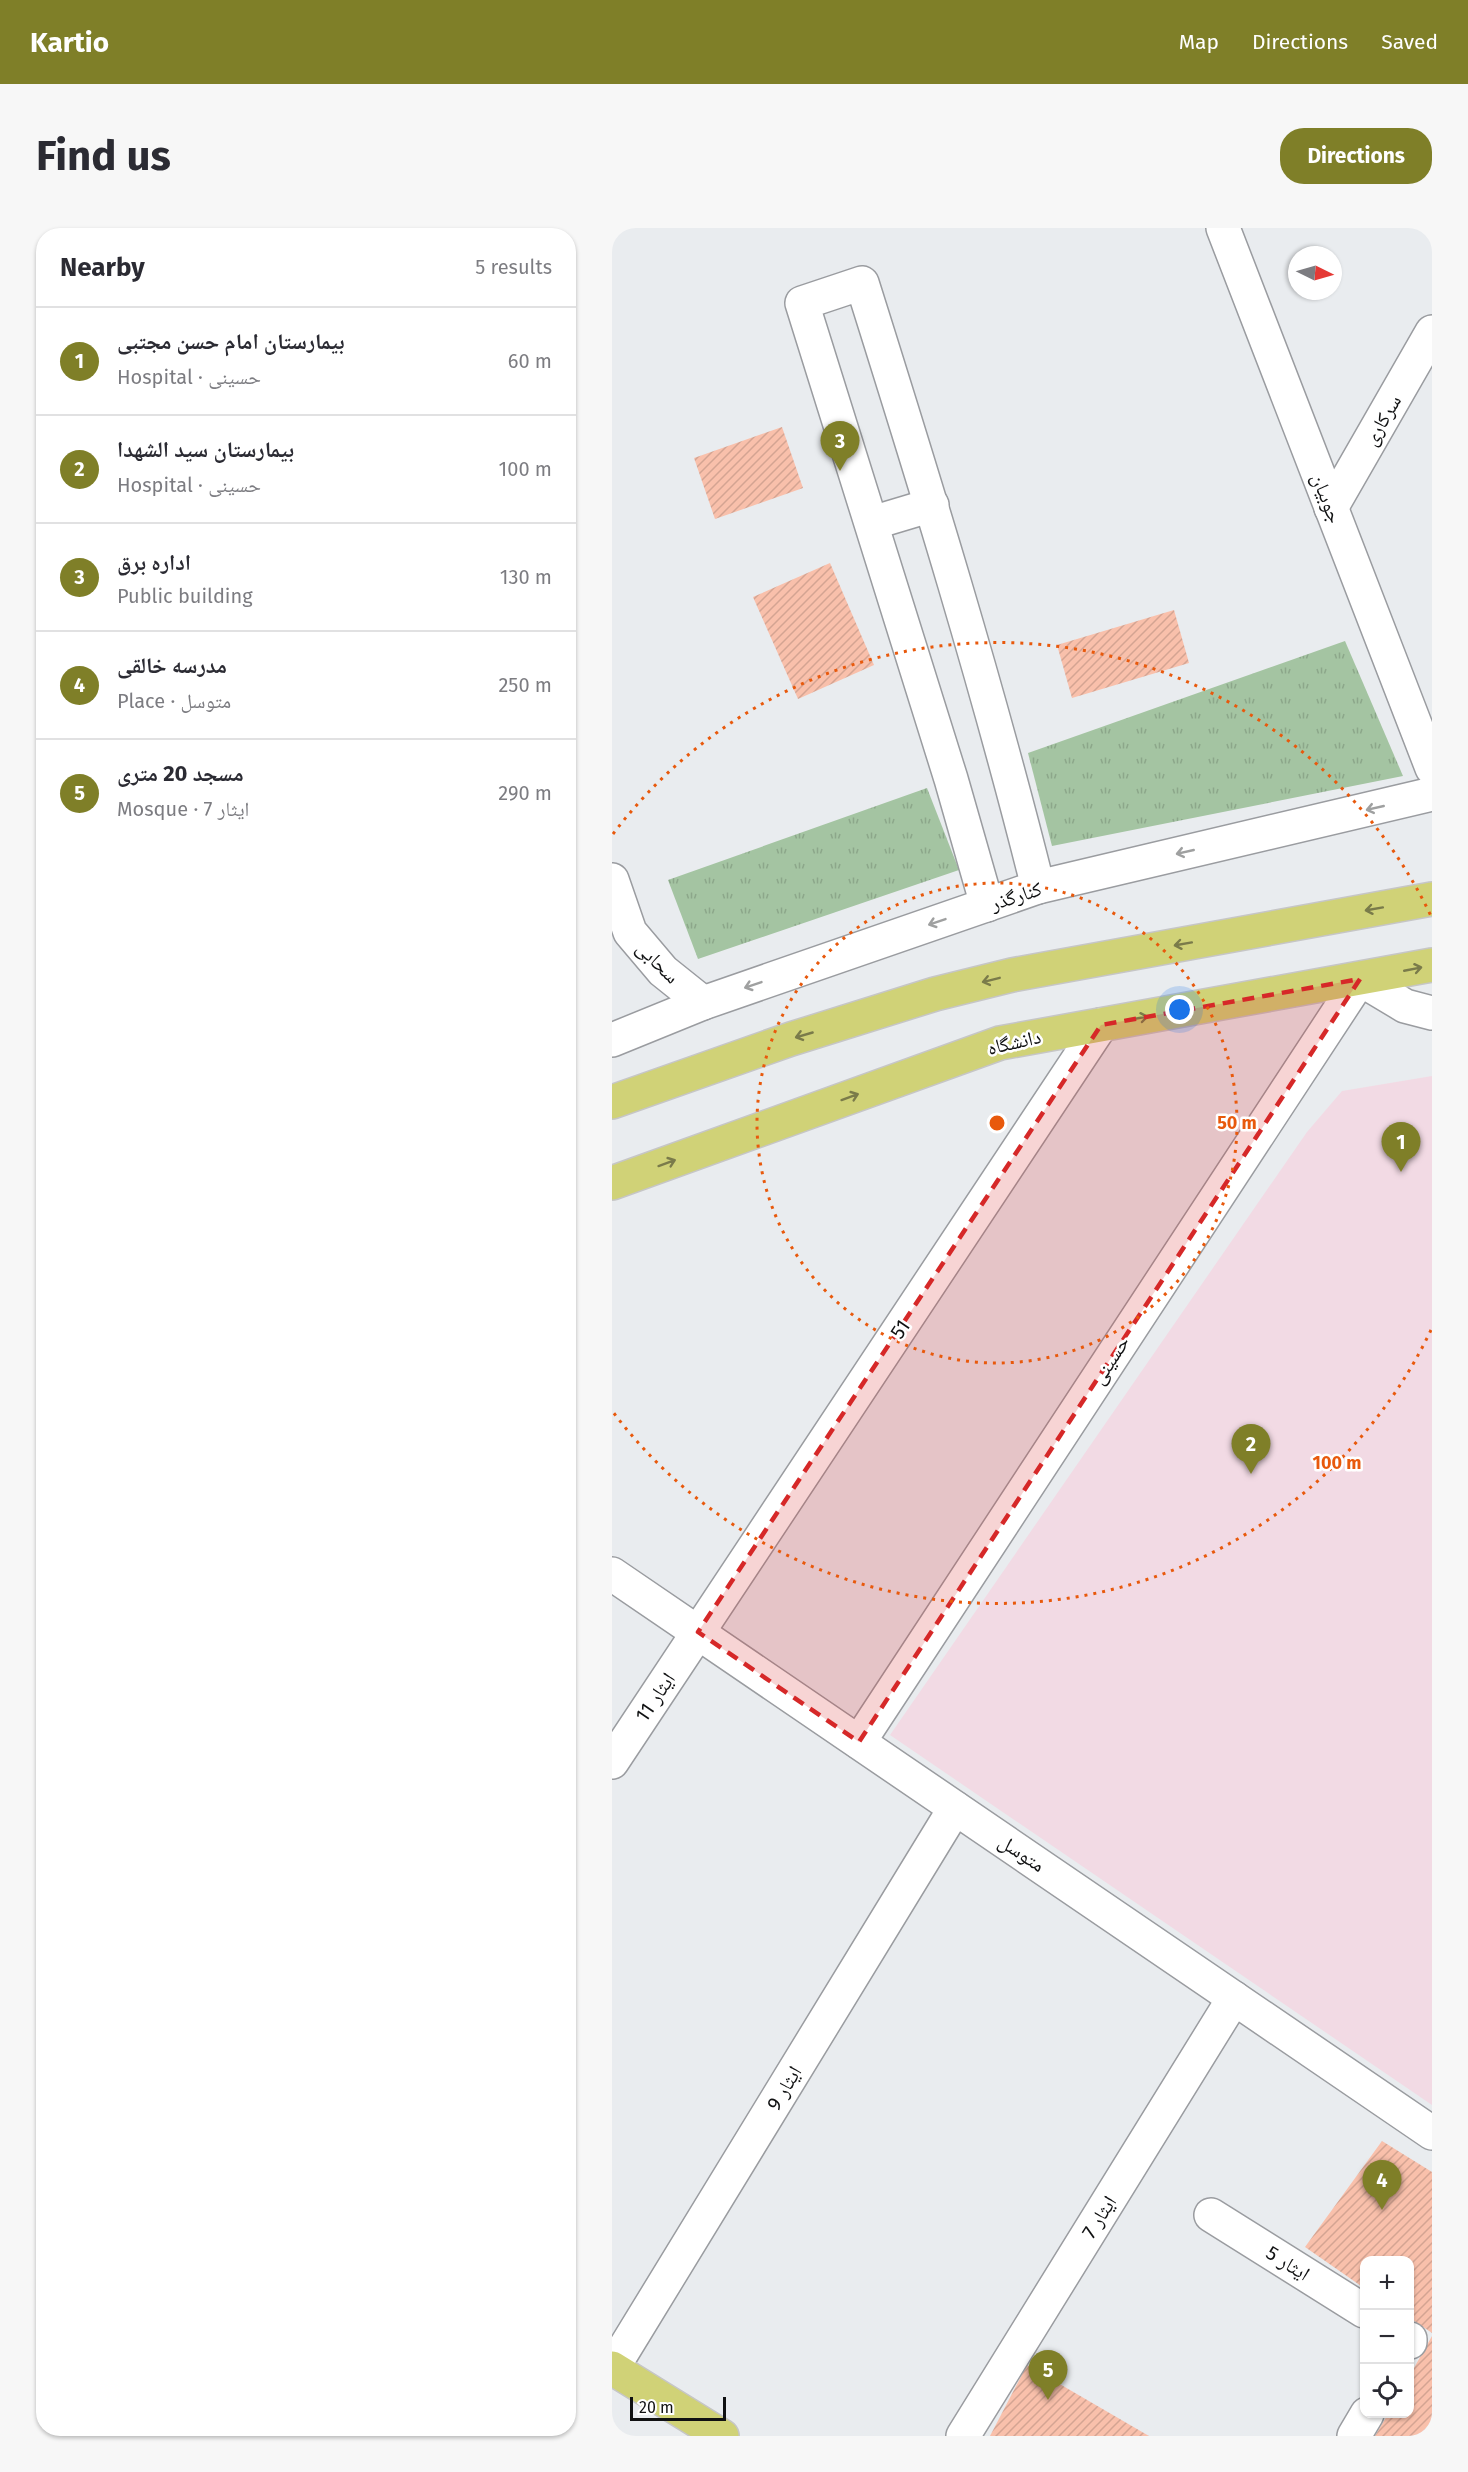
<!DOCTYPE html>
<meta charset="utf-8">
<style>
:root{--surface:#fff;--page:#f7f7f7;--text:#2b2b33;--muted:#7c7c81;--line:#e1e1e2;--accent:#7f7f28}
body{margin:0;font-family:"Fira Sans","Noto Naskh Arabic",sans-serif;background:var(--page);color:var(--text)}
.controls{position:absolute;right:18px;bottom:18px;display:grid;overflow:hidden;border-radius:12px;box-shadow:0 2px 4px #0004}
.controls button{width:54px;height:54px;display:grid;place-items:center;padding:0;border:0;border-bottom:2px solid var(--line);background:var(--surface);color:var(--text);font:30px sans-serif}
.compass{position:absolute;left:676px;top:18px;width:54px;height:54px;border-radius:50%;background:var(--surface);box-shadow:0 2px 4px #0004;rotate:95deg}
.scale{position:absolute;left:18px;bottom:15px;width:96px;box-sizing:border-box;padding-left:6px;border:3px solid #101112;border-top:0;font-size:16px;line-height:21px;white-space:nowrap;color:#101112;-webkit-text-stroke:4px #fff;paint-order:stroke}
.you{position:absolute;left:568px;top:782px;width:21px;height:21px;margin:-15px;border:4px solid #fff;border-radius:50%;background:#1a73e8;box-shadow:0 0 0 9px #1a73e833}
.badge{display:grid;place-items:center;width:39px;height:39px;border-radius:50%;background:var(--accent);color:#fff;font-size:20px;font-weight:700}
.pin{position:absolute;translate:-50% -50px;filter:drop-shadow(0 2px 3px #0008)}
.pin::after{content:'';position:absolute;top:32px;width:21px;height:18px;background:inherit;clip-path:polygon(0 0,100% 0,50% 100%)}
.list{margin:0;padding:0;list-style:none}
h2{display:flex;justify-content:space-between;align-items:center;height:78px;margin:0;padding:0 24px;font-size:26px}
h2 small{font-size:20px;font-weight:400;color:var(--muted)}
.list li{display:grid;grid-template-columns:39px 1fr auto;gap:18px;align-items:center;box-sizing:border-box;height:108px;padding:0 24px;border-top:2px solid var(--line)}
.list b{display:block;font-size:22px;white-space:nowrap}
.list p{margin:0;font-size:20px;white-space:nowrap;color:var(--muted)}
.list em{font-size:20px;font-style:normal;color:var(--muted)}
.icon{flex:none;width:33px;height:33px;fill:none;stroke:currentColor;stroke-width:2;stroke-linecap:round;stroke-linejoin:round}
.map{position:relative;flex:none;width:820px;height:2208px;overflow:hidden;border-radius:24px}
header{display:flex;align-items:center;gap:36px;box-sizing:border-box;height:84px;padding:0 30px;background:var(--accent);color:#fff}
header strong{font-size:28px}
nav{display:flex;gap:33px;margin-inline-start:auto;font-size:21px}
.intro{display:flex;align-items:center;justify-content:space-between;box-sizing:border-box;height:144px;padding:0 36px}
h1{margin:0;font-size:42px}
.button{padding:15px 27px;border-radius:24px;background:var(--accent);color:#fff;font-size:21px;font-weight:700}
main{display:flex;gap:36px;padding:0 36px}
aside{flex:1;background:var(--surface);border-radius:24px;box-shadow:0 2px 4px #0004}
.map>svg:first-child{display:block}
.medical{fill:#f2dae4}
.grass{fill:url(#grass-tufts)}
.building{fill:url(#building-hatch)}
.lines{fill:none;stroke-linecap:round;stroke-linejoin:round}
.minor-casing{stroke:#9a9ca0;stroke-width:36}
.major-casing{stroke:#c6c6c6;stroke-width:36}
.minor{stroke:#fff;stroke-width:33}
.major{stroke:#d0d277;stroke-width:33}
.oneway{stroke:#9fa0a0}
.oneway2{stroke:#7a7b4a}
.marked{fill:#d62828;fill-opacity:0.2;stroke:#d62828;stroke-width:4.5;stroke-dasharray:12 8;stroke-linejoin:round}
.ring{fill:none;stroke:#e8590c;stroke-width:3;stroke-dasharray:3 6}
.labels{text-anchor:middle;dominant-baseline:central;stroke-width:5;stroke-linejoin:round;paint-order:stroke}
.street-label{font-size:20px;fill:#101112;stroke:#fff}
.centre{fill:#e8590c;stroke:#fff;stroke-width:3}
.ring-label{font-size:18px;text-anchor:middle;font-weight:bold;fill:#e8590c;stroke:#fff;stroke-width:5;stroke-linejoin:round;paint-order:stroke}
</style>
<header>
<strong>Kartio</strong>
<nav><a>Map</a><a>Directions</a><a>Saved</a></nav>
</header>
<div class="intro"><h1>Find us</h1><a class="button">Directions</a></div>
<main>
<aside>
<h2>Nearby<small>5 results</small></h2>
<ul class="list">
<li><span class="badge">1</span><div><b>بیمارستان امام حسن مجتبی</b><p>Hospital · حسینی</p></div><em>60 m</em></li>
<li><span class="badge">2</span><div><b>بیمارستان سید الشهدا</b><p>Hospital · حسینی</p></div><em>100 m</em></li>
<li><span class="badge">3</span><div><b>اداره برق</b><p>Public building</p></div><em>130 m</em></li>
<li><span class="badge">4</span><div><b>مدرسه خالقی</b><p>Place · متوسل</p></div><em>250 m</em></li>
<li><span class="badge">5</span><div><b>مسجد 20 متری</b><p>Mosque · ایثار 7</p></div><em>290 m</em></li>
</ul>
</aside>
<div class="map">
<svg width="820" height="2208" viewBox="0 0 820 2208">
<defs>
<pattern id="grass-tufts" width="24" height="20" patternUnits="userSpaceOnUse" patternTransform="scale(1.5)"><rect width="24" height="20" fill="#a4c4a2"/><path d="M3 7l-1-3M5 7V3M7 7l1-3M15 17l-1-3M17 17v-4M19 17l1-3" fill="none" stroke="#8ca78a"/></pattern>
<pattern id="building-hatch" width="6" height="6" patternUnits="userSpaceOnUse" patternTransform="scale(1.5)"><rect width="6" height="6" fill="#f9c0ab"/><path d="M-1 1l2-2M0 6l6-6M5 7l2-2" fill="none" stroke="#d4a492"/></pattern>
</defs>
<rect width="100%" height="100%" fill="#e9ecef"/>
<path class="medical" d="M 820,848 L 820,1877 L 278,1507 L 695,904 L 730,863 Z"/>
<g class="grass">
<path d="M 733,413 L 791,548 L 440,618 L 416,525 Z"/>
<path d="M 315,560 L 347,642 L 86,731 L 56,652 Z"/>
</g>
<g class="building">
<path d="M 170,199 L 191,260 L 103,291 L 82,230 Z"/>
<path d="M 218,335 L 262,437 L 186,471 L 141,369 Z"/>
<path d="M 562,382 L 577,435 L 460,470 L 445,417 Z"/>
<path d="M 770,1913 L 820,1944 L 820,2105 L 798,2090 L 798,2032 L 752,2032 L 752,2060 L 693,2019 Z"/>
<path d="M 820,2108 L 820,2208 L 763,2208 L 776,2186 L 798,2186 L 798,2147 Z"/>
<path d="M 415,2137 L 537,2208 L 378,2208 Z"/>
</g>
<g class="lines">
<g class="minor-casing">
<g id="minor">
<path d="M 611,0 L 820,540"/>
<path d="M 719,280 L 820,104"/>
<path d="M 260,295 L 320,277"/>
<path d="M 0,652 L 18,704 L 51,743 L 91,775"/>
<path d="M 375,677 L 339,551 L 190,75 L 250,55 C 313,255 375,455 426,659"/>
<path d="M 0,812 L 91,775 L 426,659 L 820,566"/>
<path d="M 0,1346 L 820,1905"/>
<path d="M 247,1514 L 748,751 L 793,778 L 820,785"/>
<path d="M 0,1534 L 489,797"/>
<path d="M 599,1987 L 752,2083"/>
<path d="M 798,2111 L 798,2114"/>
<path d="M 0,2141 L 343,1580"/>
<path d="M 351,2208 L 622,1770"/>
<path d="M 742,2208 L 755,2186"/>
</g>
</g>
<g class="major-casing">
<g id="major">
<path d="M 0,874 L 179,811 L 323,766 L 400,747 L 820,671"/>
<path d="M 0,955 L 388,815 L 820,737"/>
<path d="M 0,2140 L 110,2208"/>
</g>
</g>
<use href="#minor" class="minor"/>
<use href="#major" class="major"/>
</g>
<defs><path id="oneway-shaft" d="M-6 0H5M1.5-3L5.5 0L1.5 3" fill="none" stroke-width="1.6" stroke-linecap="round" stroke-linejoin="round" transform="scale(1.5)"/></defs>
<g class="oneway">
<use href="#oneway-shaft" transform="translate(763 580) rotate(167)"/>
<use href="#oneway-shaft" transform="translate(573 624) rotate(167)"/>
<use href="#oneway-shaft" transform="translate(325 694) rotate(161)"/>
<use href="#oneway-shaft" transform="translate(141 757) rotate(161)"/>
</g>
<g class="oneway2">
<use href="#oneway-shaft" transform="translate(762 681) rotate(170)"/>
<use href="#oneway-shaft" transform="translate(571 716) rotate(170)"/>
<use href="#oneway-shaft" transform="translate(801 741) rotate(-11)"/>
<use href="#oneway-shaft" transform="translate(379 752) rotate(166)"/>
<use href="#oneway-shaft" transform="translate(527 790) rotate(-10)"/>
<use href="#oneway-shaft" transform="translate(192 807) rotate(164)"/>
<use href="#oneway-shaft" transform="translate(238 869) rotate(-20)"/>
<use href="#oneway-shaft" transform="translate(55 935) rotate(-20)"/>
</g>
<path class="marked" d="M 748,751 L 247,1514 L 86,1404 L 489,797 Z"/>
<g class="ring">
<circle cx="385" cy="895" r="240"/>
<path d="M819 1102A481 481 0 0 1 1 1184M1 606A481 481 0 0 1 819 688"/>
</g>
<g class="labels">
<g class="street-label">
<text transform="translate(770 192) rotate(-60)">سرکاری</text>
<text transform="translate(715 270) rotate(69)">جوبیان</text>
<text transform="translate(404 668) rotate(-18)">کنارگذر</text>
<text transform="translate(46 734) rotate(45)">سحابی</text>
<text transform="translate(402 814) rotate(-13)">دانشگاه</text>
<text transform="translate(288 1101) rotate(-56)">51</text>
<text transform="translate(498 1132) rotate(-57)">حسینی</text>
<text transform="translate(43 1469) rotate(-56)">ایثار 11</text>
<text transform="translate(410 1625) rotate(34)">متوسل</text>
<text transform="translate(172 1860) rotate(-59)">ایثار 9</text>
<text transform="translate(487 1989) rotate(-58)">ایثار 7</text>
<text transform="translate(676 2035) rotate(32)">ایثار 5</text>
</g>
</g>
<circle cx="385" cy="895" r="9" class="centre"/>
<g class="ring-label">
<text x="625" y="901">50 m</text>
<text x="725" y="1241">100 m</text>
</g>
</svg>
<div class="controls">
<button>+</button>
<button>−</button>
<button><svg class="icon" aria-label="locate" viewBox="0 0 24 24"><circle cx="12" cy="12" r="6"/><path d="M12 2v4M12 18v4M2 12h4M18 12h4"/></svg></button>
</div>
<svg class="compass" viewBox="-18 -18 36 36"><path d="M0-13l5 13h-10z" fill="#e53935"/><path d="M0 13l5-13h-10z" fill="#7c7c81"/></svg>
<div class="scale">20 m</div>
<div class="you"></div>
<div class="pin badge" style="left:789px;top:944px">1</div>
<div class="pin badge" style="left:639px;top:1246px">2</div>
<div class="pin badge" style="left:228px;top:243px">3</div>
<div class="pin badge" style="left:770px;top:1982px">4</div>
<div class="pin badge" style="left:436px;top:2172px">5</div>
</div>
</main>
